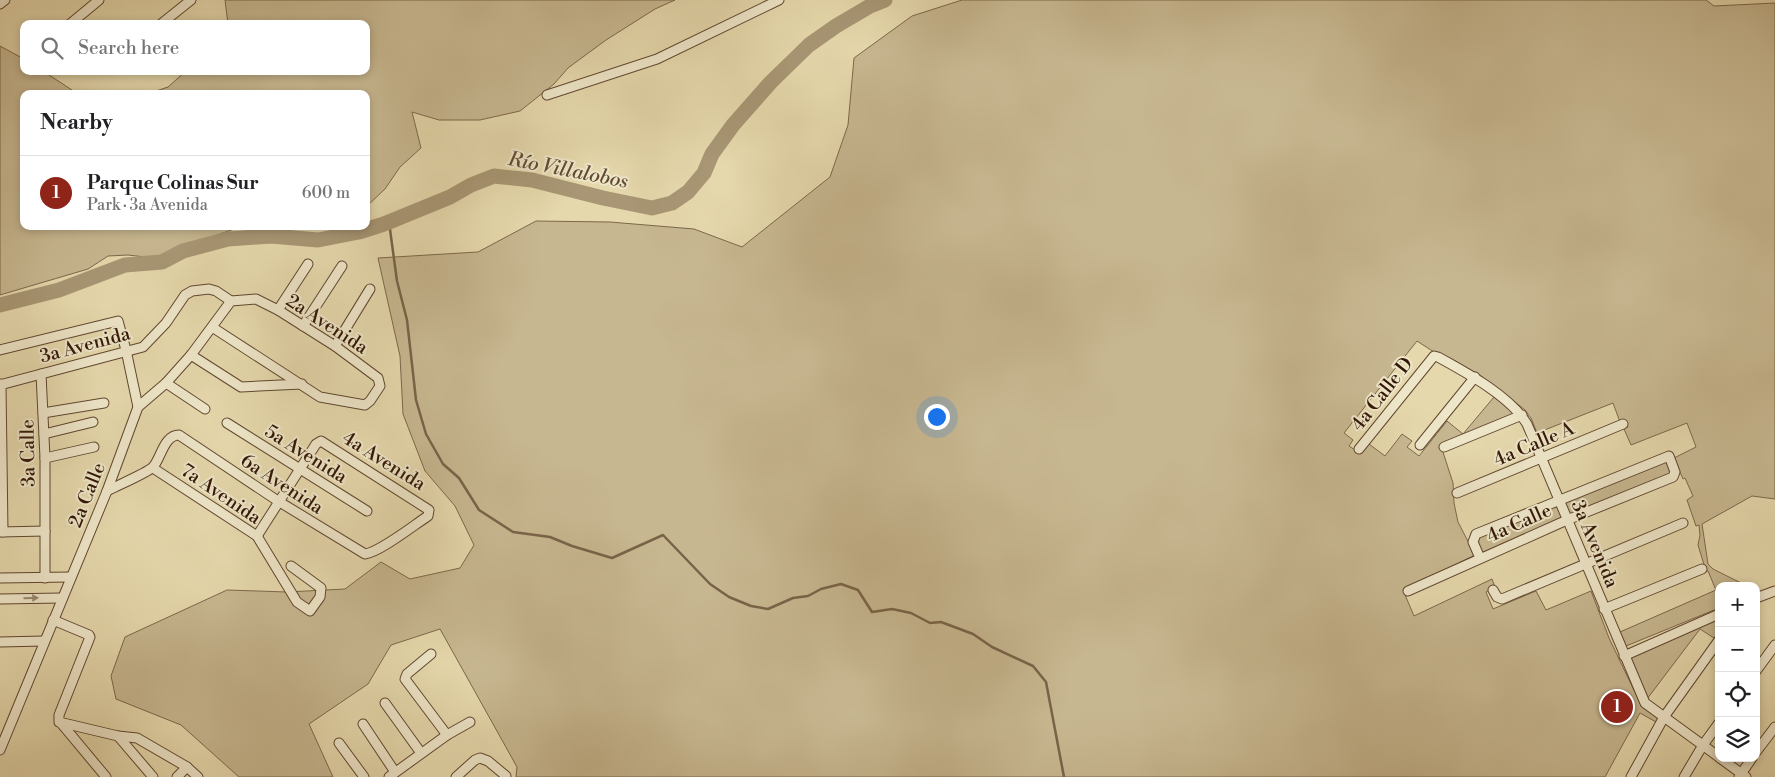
<!DOCTYPE html>
<meta charset="utf-8">
<style>
:root{--surface:#fff;--page:#f6f6f6;--text:#202124;--muted:#757577;--line:#e0e0e0;--accent:#8f2418}
body{margin:0;font-family:"Libre Bodoni",serif;background:var(--page);color:var(--text)}
.controls{position:absolute;right:15px;bottom:15px;display:grid;overflow:hidden;border-radius:10px;box-shadow:0 2px 8px #0003}
.controls button{width:45px;height:45px;display:grid;place-items:center;padding:0;border:0;border-bottom:1px solid var(--line);background:var(--surface);color:var(--text);font:25px sans-serif}
.you{position:absolute;left:936px;top:416px;width:18px;height:18px;margin:-12px;border:4px solid #fff;border-radius:50%;background:#1a73e8;box-shadow:0 0 0 8px #1a73e833}
.badge{display:grid;place-items:center;width:32px;height:32px;border-radius:50%;background:var(--accent);color:#fff;font-size:16px;font-weight:700}
.pin{position:absolute;translate:-50% -50%;border:2px solid #fff;box-shadow:0 1px 5px #0006}
.list{margin:0;padding:0;list-style:none}
h2{display:flex;justify-content:space-between;align-items:center;height:65px;margin:0;padding:0 20px;font-size:21px}
h2 small{font-size:16px;font-weight:400;color:var(--muted)}
.list li{display:grid;grid-template-columns:32px 1fr auto;gap:15px;align-items:center;box-sizing:border-box;height:75px;padding:0 20px;border-top:1px solid var(--line)}
.list b{display:block;font-size:19px;white-space:nowrap}
.list p{margin:0;font-size:16px;white-space:nowrap;color:var(--muted)}
.list em{font-size:16px;font-style:normal;color:var(--muted)}
.icon{flex:none;width:28px;height:28px;fill:none;stroke:currentColor;stroke-width:2;stroke-linecap:round;stroke-linejoin:round}
.map{position:relative;flex:none;width:1775px;height:777px;overflow:hidden}
.search{position:absolute;background:var(--surface);box-shadow:0 2px 8px #0003;left:20px;top:20px;width:350px;height:55px;display:flex;align-items:center;gap:12px;box-sizing:border-box;padding:0 18px;border-radius:10px;color:var(--muted);font-size:19px}
.panel{position:absolute;background:var(--surface);box-shadow:0 2px 8px #0003;left:20px;top:90px;width:350px;height:140px;border-radius:10px}
.map>svg:first-child{display:block}
.green{fill:#c7b790;stroke:#7d674b}
.lines{fill:none;stroke-linecap:round;stroke-linejoin:round}
.stream{stroke:#796348;stroke-width:2.5}
.river{stroke:#a89674;stroke-width:15}
.street-casing{stroke:#604730;stroke-width:11}
.street{stroke:#eee6c9;stroke-width:9}
.oneway{fill:#9a8971}
.labels{text-anchor:middle;dominant-baseline:central;stroke-width:4;stroke-linejoin:round;paint-order:stroke}
.street-label{font-size:19px;fill:#331706;stroke:#eee6c9}
.water-label{font-size:20px;font-style:italic;fill:#624a32;stroke:#eee6c9}
</style>
<div class="map">
<svg width="1775" height="777" viewBox="0 0 1775 777">
<rect width="100%" height="100%" fill="#e5d8ac"/>
<filter id="stains"><feTurbulence type="fractalNoise" baseFrequency=".004" numOctaves="4"/><feColorMatrix values="0 0 0 0 .2 0 0 0 0 .09 0 0 0 0 .02 0 0 0 .5 -.17"/></filter>
<radialGradient id="worn" r=".72"><stop offset=".6" stop-color="#630" stop-opacity="0"/><stop offset="1" stop-color="#630" stop-opacity=".3"/></radialGradient>
<g class="green">
<path d="M 225,0 L 675,0 L 655,9 L 606,40 L 568,68 L 554,84 L 520,111 L 480,120 L 439,120 L 412,112 L 421,148 L 400,167 L 385,189 L 366,207 L 366,94 L 147,94 L 168,87 L 186,71 L 366,71 L 366,24 L 228,24 Z"/>
<path d="M 962,0 L 1706,0 L 1714,6 L 1775,3 L 1775,499 L 1752,496 L 1702,524 L 1708,564 L 1713,569 L 1747,586 L 1719,586 L 1719,608 L 1626,646 L 1620,632 L 1716,590 L 1708,571 L 1706,571 L 1698,545 L 1700,535 L 1699,525 L 1696,526 L 1687,500 L 1693,496 L 1685,478 L 1683,479 L 1674,458 L 1696,447 L 1687,423 L 1631,445 L 1624,429 L 1628,427 L 1625,420 L 1620,422 L 1613,403 L 1537,433 L 1531,418 L 1525,410 L 1505,394 L 1480,375 L 1452,359 L 1434,352 L 1417,341 L 1344,433 L 1353,440 L 1349,446 L 1361,454 L 1369,444 L 1385,456 L 1402,434 L 1412,441 L 1407,447 L 1419,456 L 1447,421 L 1463,434 L 1494,397 L 1513,411 L 1514,414 L 1441,446 L 1453,483 L 1454,503 L 1458,522 L 1475,555 L 1403,590 L 1414,616 L 1492,579 L 1495,587 L 1486,592 L 1493,609 L 1536,591 L 1546,610 L 1591,591 L 1609,638 L 1642,707 L 1658,718 L 1656,722 L 1640,713 L 1605,777 L 516,777 L 517,767 L 440,629 L 391,645 L 368,684 L 309,724 L 333,777 L 239,777 L 181,725 L 116,699 L 111,676 L 125,637 L 227,590 L 287,592 L 345,589 L 381,562 L 410,579 L 460,568 L 474,545 L 455,506 L 425,471 L 403,414 L 400,356 L 378,258 L 478,252 L 536,221 L 610,222 L 694,229 L 742,247 L 830,177 L 848,125 L 854,58 L 912,16 Z"/>
<path d="M 0,46 L 24,59 L 24,71 L 43,71 L 78,94 L 24,94 L 24,226 L 305,226 L 285,231 L 234,229 L 154,258 L 128,255 L 108,256 L 88,269 L 0,295 Z"/>
<path d="M 1669,456 L 1673,477 L 1480,558 L 1476,534 Z"/>
<path d="M 1719,619 L 1719,638 L 1717,640 L 1700,629 L 1647,699 L 1629,657 Z"/>
</g>
<g class="lines">
<path class="stream" d="M 389,222 L 397,281 L 407,320 L 416,400 L 426,434 L 443,464 L 459,478 L 479,510 L 513,532 L 550,537 L 572,546 L 612,558 L 663,535 L 710,584 L 729,597 L 751,606 L 768,609 L 793,598 L 808,596 L 821,589 L 841,584 L 858,590 L 872,612 L 892,609 L 911,613 L 930,623 L 941,622 L 973,634 L 992,647 L 1033,666 L 1046,682 L 1064,777"/>
<path class="river" d="M 0,305 L 59,290 L 125,265 L 162,262 L 183,251 L 228,239 L 271,236 L 318,240 L 359,232 L 384,224 L 450,197 L 471,185 L 494,176 L 532,180 L 603,198 L 652,208 L 672,203 L 688,192 L 704,173 L 712,154 L 733,125 L 771,82 L 809,45 L 836,26 L 870,6 L 885,0"/>
<g class="street-casing">
<g id="street">
<path d="M 0,4 L 5,0"/>
<path d="M 70,24 L 99,0"/>
<path d="M 161,24 L 191,0"/>
<path d="M 547,95 L 657,59 L 779,0"/>
<path d="M 278,310 L 308,264"/>
<path d="M 303,326 L 342,266"/>
<path d="M 335,346 L 370,289"/>
<path d="M 0,350 L 118,321 L 126,350 L 138,407"/>
<path d="M 191,355 L 241,387 L 302,384"/>
<path d="M 41,374 L 45,458 L 45,578"/>
<path d="M 166,383 L 205,409"/>
<path d="M 1,384 L 3,532"/>
<path d="M 0,385 L 143,347 L 166,323 L 185,295 L 192,291 L 209,289 L 216,291 L 231,301"/>
<path d="M 43,413 L 104,403"/>
<path d="M 227,423 L 367,511"/>
<path d="M 44,434 L 93,422"/>
<path d="M 1420,445 L 1475,377"/>
<path d="M 1444,447 L 1522,415"/>
<path d="M 1359,449 L 1434,356 L 1438,357 C 1467,373 1510,396 1527,424 L 1645,703 L 1719,757"/>
<path d="M 45,458 L 94,447"/>
<path d="M 153,468 L 257,536 L 297,602 L 310,611 L 320,597 L 321,588 L 291,566"/>
<path d="M 107,491 C 116,486 147,473 153,467 C 161,458 164,435 179,435 L 278,501 L 365,554 C 380,552 414,525 428,516 L 429,510 L 321,441 L 316,444 L 257,536"/>
<path d="M 1457,493 L 1623,424"/>
<path d="M 0,532 L 45,531"/>
<path d="M 0,578 L 70,577"/>
<path d="M 1493,590 L 1497,597 L 1502,599 L 1683,523"/>
<path d="M 1408,591 L 1567,520 L 1673,477 L 1675,472 L 1669,456 L 1476,534 L 1473,542 L 1480,558"/>
<path d="M 1756,598 L 1775,591"/>
<path d="M 0,599 L 62,598"/>
<path d="M 1604,609 L 1702,569"/>
<path d="M 53,620 L 89,635 L 90,637 L 59,715 L 59,722 L 118,736 L 137,738 L 187,767 L 198,777"/>
<path d="M 0,642 L 44,641"/>
<path d="M 431,654 L 407,674 L 405,679 L 447,735"/>
<path d="M 1624,656 L 1719,614"/>
<path d="M 1756,671 L 1775,645"/>
<path d="M 385,703 L 421,753"/>
<path d="M 61,723 L 106,777"/>
<path d="M 363,724 L 395,772"/>
<path d="M 118,736 L 153,777"/>
<path d="M 339,743 L 364,777"/>
<path d="M 0,750 L 107,491 L 138,407 L 166,383 L 191,355 L 231,301 L 256,299 L 278,310 L 335,346 L 378,378 L 380,386 L 370,401 L 365,405 L 320,397 L 212,327"/>
<path d="M 1756,752 L 1775,727"/>
<path d="M 1720,758 L 1746,777"/>
<path d="M 177,777 L 187,767"/>
<path d="M 389,777 L 447,735 L 470,722"/>
<path d="M 456,777 L 475,760 L 480,758 L 488,761 L 506,776"/>
<path d="M 1631,777 L 1664,717 L 1719,640"/>
<path d="M 1684,777 L 1703,745 L 1719,723"/>
<path d="M 1739,777 L 1752,758"/>
</g>
</g>
<use href="#street" class="street"/>
</g>
<defs><path id="oneway-solid" d="M-6-.8H1V-3.2L6.5 0L1 3.2V.8H-6Z" transform="scale(1.25)"/></defs>
<use class="oneway" href="#oneway-solid" transform="translate(31 598) rotate(-1)"/>
<g class="labels">
<g class="street-label">
<text transform="translate(327 324) rotate(33)">2a Avenida</text>
<text transform="translate(85 345) rotate(-15)">3a Avenida</text>
<text transform="translate(1382 394) rotate(-52)">4a Calle D</text>
<text transform="translate(1534 444) rotate(-23)">4a Calle A</text>
<text transform="translate(28 453) rotate(-91)">3a Calle</text>
<text transform="translate(306 454) rotate(32)">5a Avenida</text>
<text transform="translate(384 461) rotate(32)">4a Avenida</text>
<text transform="translate(282 484) rotate(33)">6a Avenida</text>
<text transform="translate(221 494) rotate(34)">7a Avenida</text>
<text transform="translate(87 495) rotate(-68)">2a Calle</text>
<text transform="translate(1519 523) rotate(-24)">4a Calle</text>
<text transform="translate(1595 544) rotate(67)">3a Avenida</text>
</g>
<g class="water-label">
<text transform="translate(568 171) rotate(11)">Río Villalobos</text>
</g>
</g>
<rect width="100%" height="100%" filter="url(#stains)"/>
<rect width="100%" height="100%" fill="url(#worn)"/>
</svg>
<div class="controls">
<button>+</button>
<button>−</button>
<button><svg class="icon" aria-label="locate" viewBox="0 0 24 24"><circle cx="12" cy="12" r="6"/><path d="M12 2v4M12 18v4M2 12h4M18 12h4"/></svg></button>
<button><svg class="icon" aria-label="layers" viewBox="0 0 24 24"><path d="M12 4l9 5-9 5-9-5zM3 14l9 5 9-5"/></svg></button>
</div>
<div class="you"></div>
<div class="pin badge" style="left:1617px;top:707px">1</div>
<div class="search"><svg class="icon" aria-label="search" viewBox="0 0 24 24"><circle cx="10" cy="10" r="6"/><path d="M15 15l6 6"/></svg>Search here</div>
<section class="panel">
<h2>Nearby<small></small></h2>
<ul class="list">
<li><span class="badge">1</span><div><b>Parque Colinas Sur</b><p>Park · 3a Avenida</p></div><em>600 m</em></li>
</ul>
</section>
</div>
